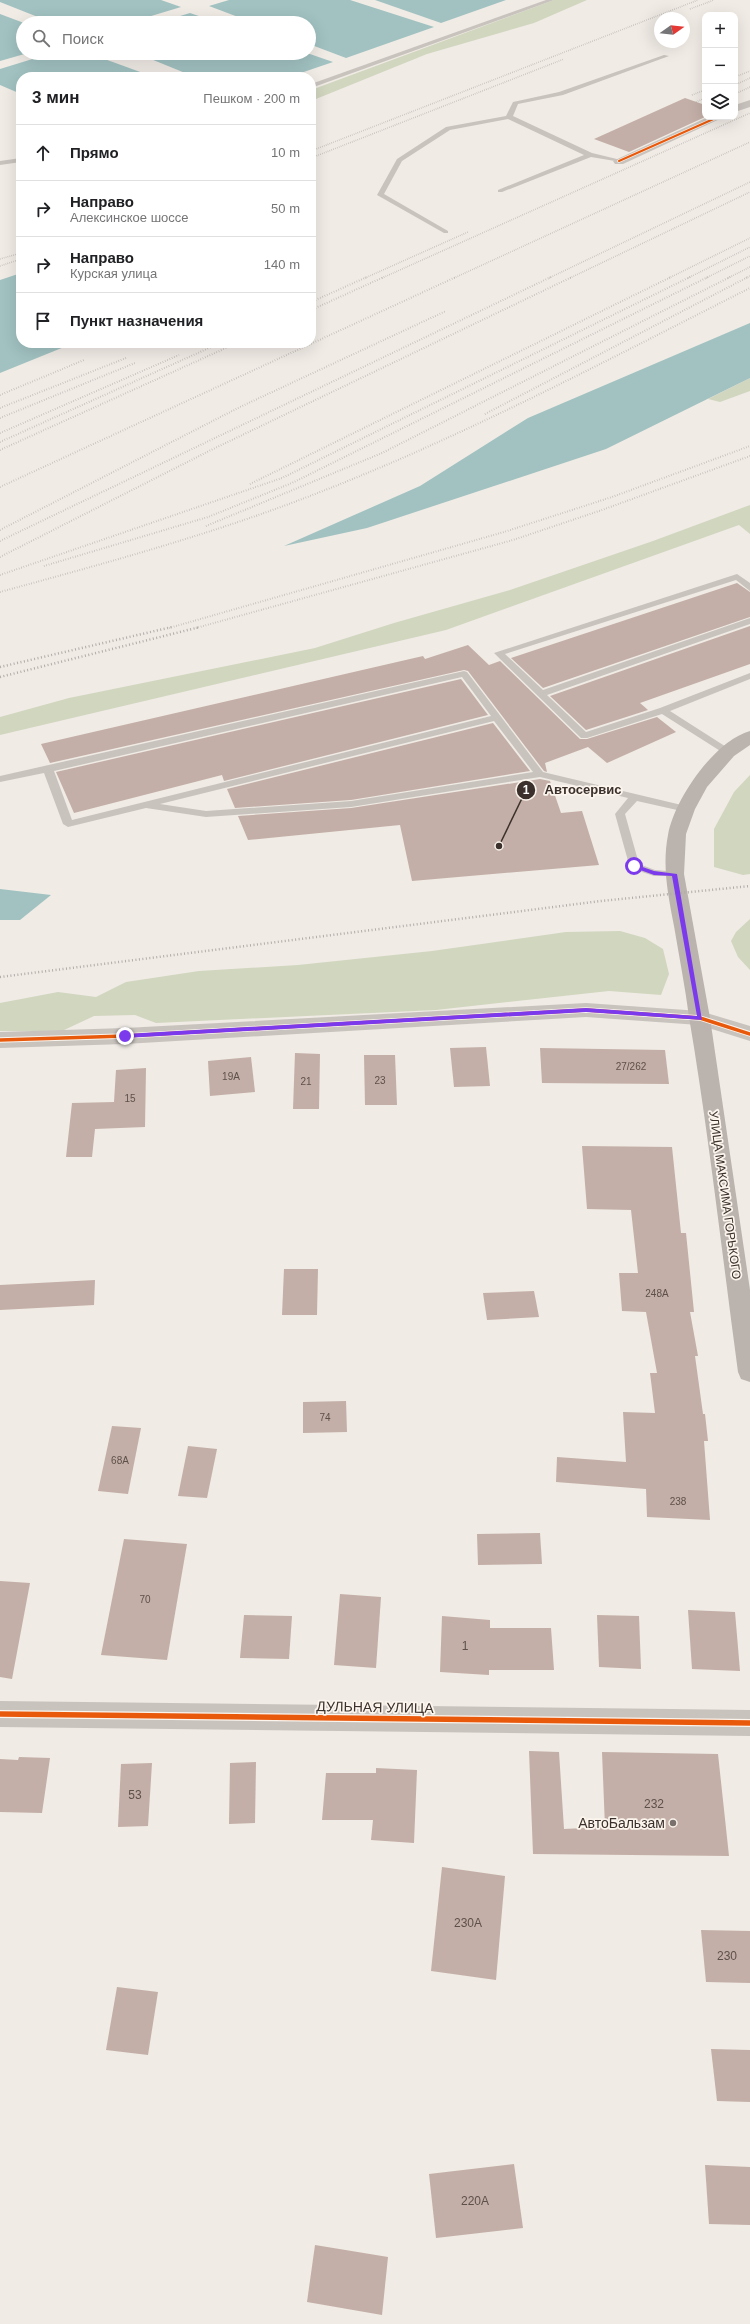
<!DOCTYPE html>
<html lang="ru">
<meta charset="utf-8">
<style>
:root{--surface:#fff;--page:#f6f6f6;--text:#202124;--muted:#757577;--line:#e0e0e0}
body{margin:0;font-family:Helvetica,sans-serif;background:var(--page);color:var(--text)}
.controls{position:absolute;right:12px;top:12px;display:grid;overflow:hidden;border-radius:8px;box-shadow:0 4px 16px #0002}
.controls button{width:36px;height:36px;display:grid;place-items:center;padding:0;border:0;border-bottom:1px solid var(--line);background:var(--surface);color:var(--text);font:20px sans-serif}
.compass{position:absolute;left:654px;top:12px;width:36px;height:36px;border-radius:50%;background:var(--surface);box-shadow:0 4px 16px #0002;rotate:75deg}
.stop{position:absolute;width:12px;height:12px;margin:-9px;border:3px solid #7c3aed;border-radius:50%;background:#fff}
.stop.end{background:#7c3aed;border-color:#fff;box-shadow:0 1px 4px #0008}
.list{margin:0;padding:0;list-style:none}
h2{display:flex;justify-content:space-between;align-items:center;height:52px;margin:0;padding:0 16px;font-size:17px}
h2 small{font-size:13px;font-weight:400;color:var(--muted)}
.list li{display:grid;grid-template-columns:26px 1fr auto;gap:12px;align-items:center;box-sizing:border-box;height:56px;padding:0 16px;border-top:1px solid var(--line)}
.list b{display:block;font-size:15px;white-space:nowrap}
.list p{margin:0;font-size:13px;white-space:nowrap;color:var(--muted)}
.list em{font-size:13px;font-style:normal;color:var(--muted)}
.icon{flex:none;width:22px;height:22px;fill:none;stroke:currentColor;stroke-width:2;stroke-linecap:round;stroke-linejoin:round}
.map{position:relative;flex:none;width:750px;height:2324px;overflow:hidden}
.search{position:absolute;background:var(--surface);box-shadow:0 4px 16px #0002;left:16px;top:16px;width:300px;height:44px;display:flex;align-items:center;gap:10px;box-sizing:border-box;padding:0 14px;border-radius:22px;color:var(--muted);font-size:15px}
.panel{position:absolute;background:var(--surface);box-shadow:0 4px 16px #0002;left:16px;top:72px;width:300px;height:276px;border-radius:16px}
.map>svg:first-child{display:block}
.green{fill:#d1d6bf}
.water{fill:#a1c2c1}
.building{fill:#c3afa7}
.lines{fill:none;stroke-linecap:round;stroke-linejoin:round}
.service{fill:#c9c3be;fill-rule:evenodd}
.minor{fill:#c9c3be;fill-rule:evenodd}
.tertiary{fill:#c9c3be;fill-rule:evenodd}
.secondary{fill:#bab3ae;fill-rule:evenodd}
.rail-far2{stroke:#b1aca8;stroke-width:1.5;stroke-dasharray:0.5 1.5;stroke-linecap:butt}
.rail-far1{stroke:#b1aca8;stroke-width:2;stroke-dasharray:0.5 2;stroke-linecap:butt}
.rail{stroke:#b1aca8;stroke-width:2.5;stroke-dasharray:1 2.5;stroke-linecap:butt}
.cycleway-far2-casing{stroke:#fbf5ee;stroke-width:3.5}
.cycleway-far1-casing{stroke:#fbf5ee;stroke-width:5.5}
.cycleway-casing{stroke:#fbf5ee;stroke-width:8}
.cycleway-far2{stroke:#e8590c;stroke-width:2}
.cycleway-far1{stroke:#e8590c;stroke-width:3.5}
.cycleway{stroke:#e8590c;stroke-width:5.5}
.route{fill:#7c3aed}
.poi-dot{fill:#7a716c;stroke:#fbf5ee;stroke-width:1.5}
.labels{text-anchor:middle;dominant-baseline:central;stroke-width:3.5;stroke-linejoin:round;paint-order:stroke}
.number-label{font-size:10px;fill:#5d504a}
.street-label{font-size:12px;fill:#3b302b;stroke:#fbf5ee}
.near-number-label{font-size:12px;fill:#5d504a}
.near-street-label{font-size:14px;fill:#3b302b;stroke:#fbf5ee}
.near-poi-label{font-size:14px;fill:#3b302b;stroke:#fbf5ee;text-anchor:end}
.leader{fill:none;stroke:#3b302b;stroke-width:1.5}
.callout-dot{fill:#3b302b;stroke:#fbf5ee;stroke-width:1.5}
.mark-label{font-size:12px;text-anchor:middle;font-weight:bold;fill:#fff}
.callout-label{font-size:13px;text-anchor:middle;font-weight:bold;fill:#3b302b;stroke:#fbf5ee;stroke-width:3.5;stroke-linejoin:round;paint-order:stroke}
</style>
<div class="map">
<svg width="750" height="2324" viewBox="0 0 750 2324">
<rect width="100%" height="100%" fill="#f0ebe5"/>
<g class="green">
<path d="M 554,0 L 587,0 L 534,23 L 427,54 L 311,101 L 311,90 Z"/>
<path d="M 750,378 L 750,391 L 720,402 L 708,399 Z"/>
<path d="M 750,505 L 750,534 L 739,525 L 446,630 L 0,735 L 0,717 L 69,698 L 315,648 L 394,623 L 510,590 L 653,541 Z"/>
<path d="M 750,775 L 750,874 L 743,875 L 714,867 L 714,829 L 734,792 Z"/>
<path d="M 750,919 L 750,970 L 738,957 L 731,941 L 736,932 Z"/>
<path d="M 620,931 L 645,938 L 663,949 L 669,974 L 661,995 L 609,991 L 436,1010 L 156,1023 L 135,1015 L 94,1016 L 62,1031 L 0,1031 L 0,1003 L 58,992 L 96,997 L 126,982 L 199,971 L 298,965 L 432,951 L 566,932 Z"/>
</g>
<g class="water">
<path d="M 0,0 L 161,0 L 181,7 L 128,23 L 53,23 L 0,2 Z"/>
<path d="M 229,0 L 350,0 L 434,27 L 346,58 L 309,44 L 309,23 L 254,23 L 209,6 Z"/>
<path d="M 375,0 L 506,0 L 441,23 Z"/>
<path d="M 190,13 L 219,23 L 157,23 Z"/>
<path d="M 0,14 L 24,23 L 23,53 L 28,53 L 0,61 Z"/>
<path d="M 52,53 L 88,53 L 154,77 L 21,77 L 21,94 L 0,85 L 0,69 Z"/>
<path d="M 136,53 L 307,53 L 333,62 L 289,77 L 195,77 Z"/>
<path d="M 21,273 L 21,343 L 74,343 L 0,373 L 0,280 Z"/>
<path d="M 750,323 L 750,378 L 606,449 L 367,528 L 284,546 L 420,486 L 528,418 Z"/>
<path d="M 0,889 L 51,895 L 20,920 L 0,920 Z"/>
</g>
<g class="building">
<path d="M 685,98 L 705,105 L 705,117 L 629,152 L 594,139 Z"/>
<path d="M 737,583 L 750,592 L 750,617 L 543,688 L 511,658 Z"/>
<path d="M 750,626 L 750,664 L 640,703 L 648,710 L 586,730 L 550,696 Z"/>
<path d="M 468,645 L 489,665 L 500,661 L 580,739 L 587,739 L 657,717 L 676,732 L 607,763 L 588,747 L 545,763 L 547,772 L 544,771 L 468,671 L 464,670 L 50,763 L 41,744 L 423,656 L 425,659 Z"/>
<path d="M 461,679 L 488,715 L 224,781 L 222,775 L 74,813 L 56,772 Z"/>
<path d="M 493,723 L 530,771 L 351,800 L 235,808 L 227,789 Z"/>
<path d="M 540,779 L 550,781 L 561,813 L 582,811 L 599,865 L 412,881 L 400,825 L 248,840 L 238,816 L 351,808 Z"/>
<path d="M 486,1047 L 490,1086 L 454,1087 L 450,1048 Z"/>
<path d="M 540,1048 L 665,1050 L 669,1084 L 542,1083 Z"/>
<path d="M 295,1053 L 320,1054 L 319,1109 L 293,1109 Z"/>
<path d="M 364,1055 L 395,1055 L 397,1105 L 365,1105 Z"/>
<path d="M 251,1057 L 255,1092 L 210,1096 L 208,1061 Z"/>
<path d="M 146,1068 L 145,1127 L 95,1129 L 92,1157 L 66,1157 L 72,1103 L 114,1102 L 116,1070 Z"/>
<path d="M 582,1146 L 672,1147 L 681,1233 L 686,1233 L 694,1312 L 690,1312 L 698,1356 L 695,1356 L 703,1414 L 705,1414 L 708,1441 L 704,1441 L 710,1520 L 647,1517 L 646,1489 L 556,1482 L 557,1457 L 626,1462 L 623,1412 L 655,1413 L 650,1373 L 657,1373 L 646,1312 L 622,1311 L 619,1273 L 638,1273 L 631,1210 L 587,1209 Z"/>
<path d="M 284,1269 L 318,1269 L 317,1315 L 282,1315 Z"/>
<path d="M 95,1280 L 94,1305 L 0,1310 L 0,1285 Z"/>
<path d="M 534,1291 L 539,1317 L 487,1320 L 483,1293 Z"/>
<path d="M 346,1401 L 347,1432 L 303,1433 L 303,1402 Z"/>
<path d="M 112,1426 L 141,1428 L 128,1494 L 98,1491 Z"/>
<path d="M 188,1446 L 217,1449 L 207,1498 L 178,1496 Z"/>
<path d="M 540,1533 L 542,1564 L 478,1565 L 477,1534 Z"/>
<path d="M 124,1539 L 187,1544 L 167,1660 L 101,1655 Z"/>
<path d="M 0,1581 L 30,1583 L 12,1679 L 0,1677 Z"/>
<path d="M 340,1594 L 381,1597 L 376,1668 L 334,1665 Z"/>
<path d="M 688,1610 L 735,1612 L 740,1671 L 692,1669 Z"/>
<path d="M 244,1615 L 292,1616 L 289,1659 L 240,1658 Z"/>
<path d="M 597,1615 L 639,1616 L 641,1669 L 599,1667 Z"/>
<path d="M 442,1616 L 490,1620 L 490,1628 L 551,1628 L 554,1670 L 489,1670 L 489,1675 L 440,1672 Z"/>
<path d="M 529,1751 L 559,1752 L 564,1829 L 605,1827 L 602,1752 L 718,1754 L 729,1856 L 533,1854 Z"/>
<path d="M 19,1757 L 50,1758 L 42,1813 L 0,1812 L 0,1759 L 18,1760 Z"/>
<path d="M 256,1762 L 255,1823 L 229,1824 L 230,1763 Z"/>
<path d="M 152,1763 L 148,1826 L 118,1827 L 121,1764 Z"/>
<path d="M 376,1768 L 417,1770 L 414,1843 L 371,1840 L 373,1820 L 322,1820 L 326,1773 L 376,1773 Z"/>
<path d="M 442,1867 L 505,1876 L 496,1980 L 431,1971 Z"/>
<path d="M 701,1930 L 750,1931 L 750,1983 L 706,1982 Z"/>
<path d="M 117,1987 L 158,1992 L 148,2055 L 106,2050 Z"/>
<path d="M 711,2049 L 750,2050 L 750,2102 L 717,2101 Z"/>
<path d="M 514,2164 L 523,2228 L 436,2238 L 429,2174 Z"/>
<path d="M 705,2165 L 750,2167 L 750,2225 L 709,2224 Z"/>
<path d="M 315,2245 L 388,2257 L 382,2315 L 307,2302 Z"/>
</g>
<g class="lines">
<g class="service">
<path d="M 546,0 L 554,0 L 311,88 L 311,84 Z"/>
<path d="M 664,55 L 669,56 L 563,95 L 518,104 L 513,116 L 592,153 L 621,160 L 621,162 L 591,157 L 502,192 L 498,192 L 498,190 L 584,155 L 508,119 L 450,130 L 402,161 L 384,194 L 448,231 L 448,233 L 444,233 L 377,195 L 397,159 L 446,127 L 506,116 L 513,102 L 559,92 Z"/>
<path d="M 21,158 L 21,162 L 0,165 L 0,161 Z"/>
<path d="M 737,574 L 750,583 L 750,591 L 736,580 L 505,654 L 543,690 L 750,618 L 750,624 L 547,695 L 586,732 L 660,708 L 750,673 L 750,679 L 670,711 L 731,750 L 731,754 L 725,754 L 662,714 L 587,738 L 581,738 L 494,653 Z"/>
<path d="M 464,671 L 467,672 L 543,772 L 690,807 L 691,809 L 686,812 L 637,801 L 625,814 L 639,864 L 655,870 L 678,872 L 679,874 L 678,876 L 654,876 L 630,868 L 615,814 L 628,798 L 540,777 L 351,807 L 206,817 L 146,808 L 68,827 L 63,824 L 44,773 L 0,782 L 0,776 ZM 462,677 L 491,716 L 72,820 L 54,771 ZM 494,721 L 533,772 L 351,801 L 206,811 L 160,804 Z"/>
</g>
<g class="minor">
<path d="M 750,100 L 750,107 L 735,112 L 735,105 Z"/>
<path d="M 708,117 L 724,117 L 623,164 L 615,164 L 613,161 Z"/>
<path d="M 586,1003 L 700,1011 L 750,1026 L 750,1041 L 699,1025 L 586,1017 L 125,1044 L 0,1048 L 0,1032 L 125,1028 Z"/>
</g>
<path class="tertiary" d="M 0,1701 L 750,1710 L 750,1736 L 0,1727 Z"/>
<path class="secondary" d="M 750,731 L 750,745 L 734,756 L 707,787 L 695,809 L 686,834 L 684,874 L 710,1018 L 750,1290 L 750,1382 L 741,1379 L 738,1372 C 722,1254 709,1135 689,1017 C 685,986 679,956 674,926 C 668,895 662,866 668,835 C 674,800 714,741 750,731 Z"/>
<g class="rail-far2">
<path d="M 690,9 L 714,0"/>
<path d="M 735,77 L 750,71"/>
<path d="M 735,85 L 750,78"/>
<path d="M 735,94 L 750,87"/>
<path d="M 692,95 L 705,90"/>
<path d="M 696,102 L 705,98"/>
<path d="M 311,151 L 698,0"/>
<path d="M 311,158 L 564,59"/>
<path d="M 0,259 L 21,253"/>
<path d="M 0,266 L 21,259"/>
<path d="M 365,278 L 468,232"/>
<path d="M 382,278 L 750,113"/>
<path d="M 454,278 L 750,142"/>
<path d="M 549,278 L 750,182"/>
<path d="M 570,278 L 750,192"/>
<path d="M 669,278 L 750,238"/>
<path d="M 688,278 L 750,247"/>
<path d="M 706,278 L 750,256"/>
<path d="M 728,278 L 750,267"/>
<path d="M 746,278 L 750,276"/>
</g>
<g class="rail-far1">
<path d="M 311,302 L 367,277"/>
<path d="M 311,310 L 384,277"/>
<path d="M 0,395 L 84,360"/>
<path d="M 0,408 L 126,358"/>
<path d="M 485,414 L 748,277"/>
<path d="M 0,418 L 135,363"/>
<path d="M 0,433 L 179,355"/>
<path d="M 0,442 L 220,343"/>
<path d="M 0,450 L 237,343"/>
<path d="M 250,484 L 671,277"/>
<path d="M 0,487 L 456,277"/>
<path d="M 206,526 L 382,453 L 730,277"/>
<path d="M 0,530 L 240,407 L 446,311"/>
<path d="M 0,541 L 551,277"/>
<path d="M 0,557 L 211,450 L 572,277"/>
<path d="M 44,566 L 208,517 L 292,483 L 708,277"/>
<path d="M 0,575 L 282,478 L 690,277"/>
<path d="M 0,592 C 106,563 213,534 315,494 C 465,436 607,360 750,288"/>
<path d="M 169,628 L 504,532 L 612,497 L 750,446"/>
<path d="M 196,628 L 513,540 L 602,510 L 750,456"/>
</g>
<g class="rail">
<path d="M 0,667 L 172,627"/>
<path d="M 0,677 L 200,627"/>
<path d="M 0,977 L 601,901 L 750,886"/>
</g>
<g class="cycleway-far2-casing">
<path id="cycleway-far2" d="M 619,161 L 718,117"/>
</g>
<g class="cycleway-far1-casing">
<path id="cycleway-far1" d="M 0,1040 L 125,1036 L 586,1010 L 700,1018 L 750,1034"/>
</g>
<g class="cycleway-casing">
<path id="cycleway" d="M 0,1714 L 750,1723"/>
</g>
<use href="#cycleway-far2" class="cycleway-far2"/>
<use href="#cycleway-far1" class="cycleway-far1"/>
<use href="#cycleway" class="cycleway"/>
</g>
<path class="route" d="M 634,864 L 654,871 L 677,874 L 702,1020 L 586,1012 L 125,1038 L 122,1036 L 125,1034 L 586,1008 L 697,1016 L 672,876 L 654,875 L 632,867 Z"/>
<circle class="poi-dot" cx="673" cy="1823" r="4"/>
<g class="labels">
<g class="number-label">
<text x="631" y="1066">27/262</text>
<text x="231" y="1076">19А</text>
<text x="380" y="1080">23</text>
<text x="306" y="1081">21</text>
<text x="130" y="1098">15</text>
<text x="657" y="1293">248А</text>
<text x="325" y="1417">74</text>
<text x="120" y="1460">68А</text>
<text x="678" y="1501">238</text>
<text x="145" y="1599">70</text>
</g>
<g class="street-label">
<text transform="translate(725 1195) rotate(82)">УЛИЦА МАКСИМА ГОРЬКОГО</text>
</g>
<g class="near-number-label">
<text x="465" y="1646">1</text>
<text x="135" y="1795">53</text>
<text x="654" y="1804">232</text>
<text x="468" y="1923">230А</text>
<text x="727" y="1956">230</text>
<text x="475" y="2201">220А</text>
</g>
<g class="near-street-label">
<text transform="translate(375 1707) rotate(1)">ДУЛЬНАЯ УЛИЦА</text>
</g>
<g class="near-poi-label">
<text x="665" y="1823">АвтоБальзам</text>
</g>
</g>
<path class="leader" d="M499 846L526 790"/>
<g class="callout-dot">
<circle cx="499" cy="846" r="4"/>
<circle cx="526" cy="790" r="10"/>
</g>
<g class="mark-label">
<text x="526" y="794">1</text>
</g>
<g class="callout-label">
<text x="583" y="794">Автосервис</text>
</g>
</svg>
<div class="controls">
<button>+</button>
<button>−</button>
<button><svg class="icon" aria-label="layers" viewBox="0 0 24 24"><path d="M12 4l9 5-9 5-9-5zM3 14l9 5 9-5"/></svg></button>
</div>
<svg class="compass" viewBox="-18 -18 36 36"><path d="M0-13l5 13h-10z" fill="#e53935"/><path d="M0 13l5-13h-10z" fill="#757577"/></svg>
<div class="stop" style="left:634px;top:866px"></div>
<div class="stop end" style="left:125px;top:1036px"></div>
<div class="search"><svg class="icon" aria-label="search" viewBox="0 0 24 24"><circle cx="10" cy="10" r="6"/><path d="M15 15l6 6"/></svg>Поиск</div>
<section class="panel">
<h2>3 мин<small>Пешком · 200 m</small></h2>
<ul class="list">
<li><svg class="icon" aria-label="ahead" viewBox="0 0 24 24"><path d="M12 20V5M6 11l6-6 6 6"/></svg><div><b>Прямо</b></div><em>10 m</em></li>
<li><svg class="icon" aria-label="right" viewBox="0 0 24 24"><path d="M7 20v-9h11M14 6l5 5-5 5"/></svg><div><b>Направо</b><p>Алексинское шоссе</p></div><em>50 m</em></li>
<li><svg class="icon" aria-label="right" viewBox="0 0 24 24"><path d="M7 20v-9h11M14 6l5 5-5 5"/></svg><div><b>Направо</b><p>Курская улица</p></div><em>140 m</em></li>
<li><svg class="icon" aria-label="arrive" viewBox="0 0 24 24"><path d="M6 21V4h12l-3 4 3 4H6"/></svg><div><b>Пункт назначения</b></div></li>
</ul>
</section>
</div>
